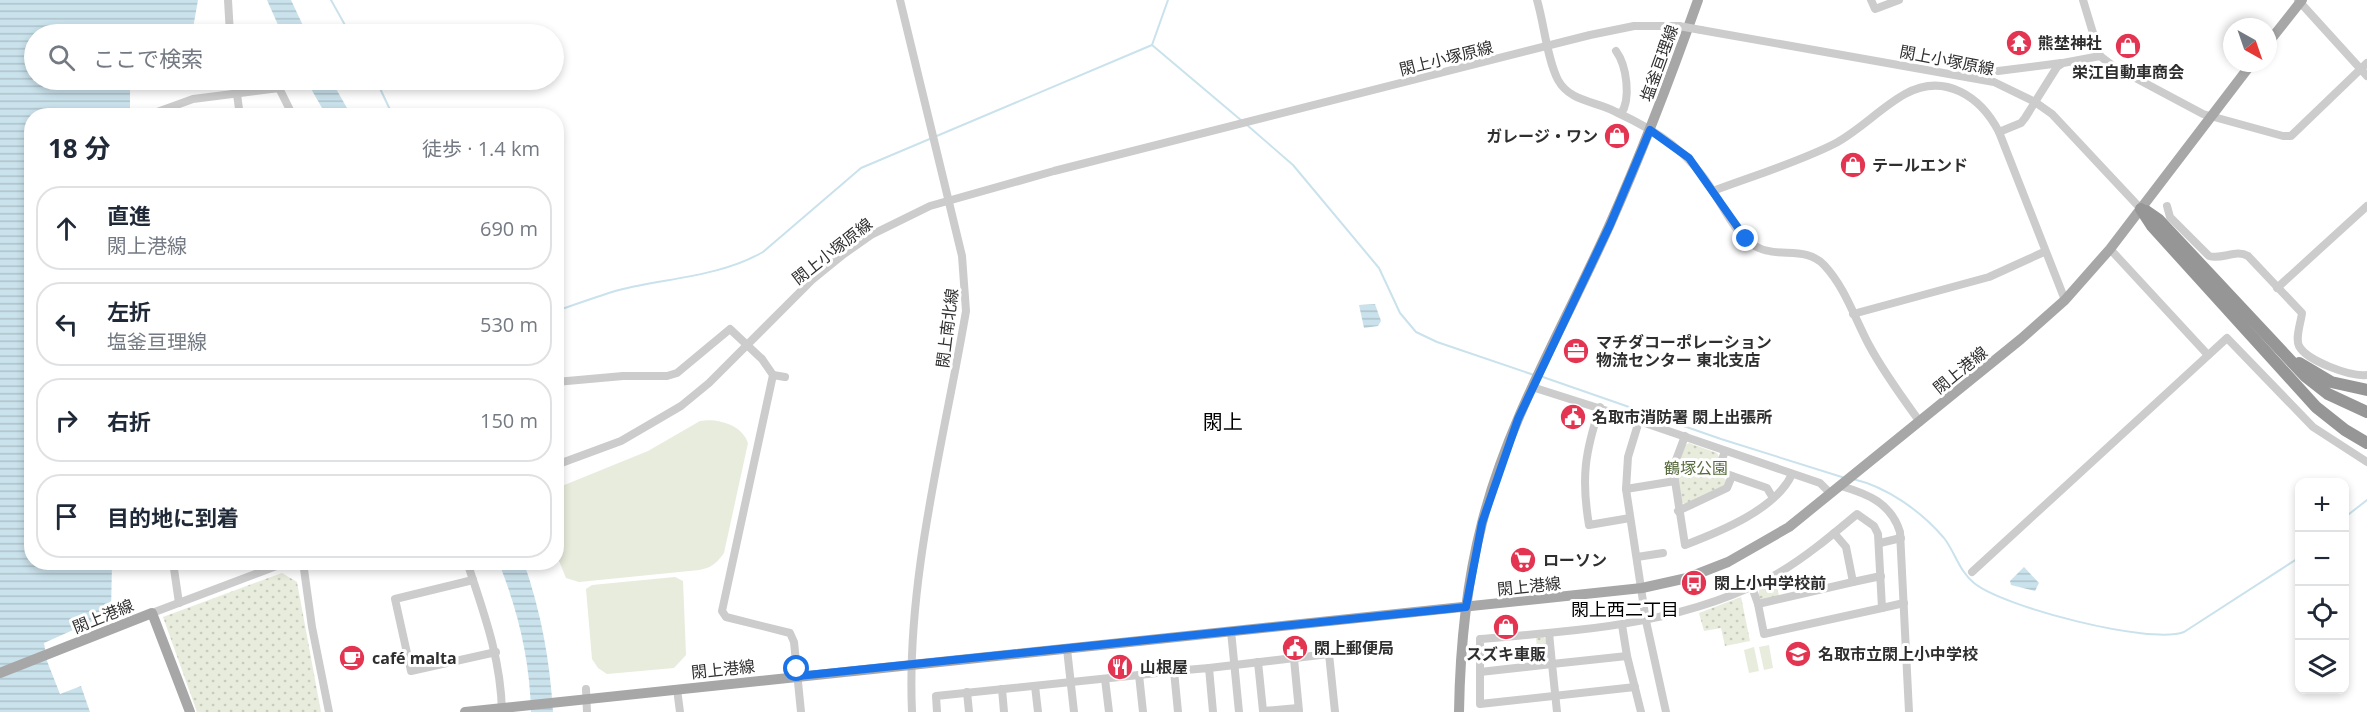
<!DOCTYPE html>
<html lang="ja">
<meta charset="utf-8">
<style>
:root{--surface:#fff;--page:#f2f2f3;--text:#1f2937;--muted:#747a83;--line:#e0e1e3}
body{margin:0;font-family:"Open Sans","Noto Sans JP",sans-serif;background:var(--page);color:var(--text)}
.controls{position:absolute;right:18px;bottom:18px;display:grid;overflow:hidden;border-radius:12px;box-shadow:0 3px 9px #0003}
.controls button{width:54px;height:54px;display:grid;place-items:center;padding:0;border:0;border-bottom:2px solid var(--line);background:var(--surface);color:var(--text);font:30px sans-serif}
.compass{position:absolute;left:2223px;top:18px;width:54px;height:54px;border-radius:50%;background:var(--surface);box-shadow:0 3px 9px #0003;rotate:140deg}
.stop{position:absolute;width:18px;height:18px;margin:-14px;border:4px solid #1a73e8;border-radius:50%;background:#fff}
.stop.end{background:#1a73e8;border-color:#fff;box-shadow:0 2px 6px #0008}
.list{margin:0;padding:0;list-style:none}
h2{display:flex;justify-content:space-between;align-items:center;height:78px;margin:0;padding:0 24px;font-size:26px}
h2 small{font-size:20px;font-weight:400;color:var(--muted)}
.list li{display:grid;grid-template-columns:39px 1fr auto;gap:18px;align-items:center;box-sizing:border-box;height:84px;margin:0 12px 12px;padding:0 12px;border:2px solid var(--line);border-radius:24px}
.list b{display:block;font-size:22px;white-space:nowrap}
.list p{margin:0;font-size:20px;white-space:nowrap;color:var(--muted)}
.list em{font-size:20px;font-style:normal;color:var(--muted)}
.icon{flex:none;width:33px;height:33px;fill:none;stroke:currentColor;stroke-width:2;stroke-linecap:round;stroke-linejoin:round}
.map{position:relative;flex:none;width:2367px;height:712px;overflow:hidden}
.search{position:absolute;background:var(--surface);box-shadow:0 3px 9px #0003;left:24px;top:24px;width:540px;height:66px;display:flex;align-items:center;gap:15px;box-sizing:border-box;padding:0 21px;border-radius:33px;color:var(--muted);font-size:22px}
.panel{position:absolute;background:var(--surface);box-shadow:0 3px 9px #0003;left:24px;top:108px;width:540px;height:462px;border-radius:24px}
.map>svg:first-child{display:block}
.park{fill:url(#park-dots)}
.pitch{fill:#e7ecdd}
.water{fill:url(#water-rules)}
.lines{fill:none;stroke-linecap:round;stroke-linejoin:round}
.stream{stroke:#cae2ec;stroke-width:2}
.minor{stroke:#ccc;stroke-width:8}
.major{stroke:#a7a7a7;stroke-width:10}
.highway{stroke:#969696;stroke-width:12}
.minor-bridge{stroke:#ccc;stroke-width:8}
.route{stroke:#1a73e8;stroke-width:8}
.labels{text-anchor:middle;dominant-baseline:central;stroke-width:6;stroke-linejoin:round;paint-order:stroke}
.poi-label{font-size:16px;font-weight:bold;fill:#2f2f2f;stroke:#fff;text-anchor:start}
.street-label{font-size:16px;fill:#2f2f2f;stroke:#fff}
.park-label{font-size:16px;fill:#566b3d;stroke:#fff}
.neighbourhood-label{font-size:18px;fill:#000;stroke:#fff}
.quarter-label{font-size:20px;fill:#000;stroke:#fff}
</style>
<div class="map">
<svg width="2367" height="712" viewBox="0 0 2367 712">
<defs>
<pattern id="park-dots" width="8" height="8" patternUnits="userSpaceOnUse" patternTransform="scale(1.5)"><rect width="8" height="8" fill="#e7ecdd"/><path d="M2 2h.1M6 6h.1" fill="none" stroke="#c6cbbe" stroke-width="1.8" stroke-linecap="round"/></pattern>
<pattern id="water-rules" width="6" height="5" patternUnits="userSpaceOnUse" patternTransform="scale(1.5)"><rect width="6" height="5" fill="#cae2ec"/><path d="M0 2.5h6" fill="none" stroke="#aec2cb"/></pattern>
</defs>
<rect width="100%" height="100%" fill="#fff"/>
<g class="park">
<path d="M 1689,443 L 1717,453 L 1719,457 L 1714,473 L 1727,480 L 1725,485 L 1686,505 L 1681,502 L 1676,468 L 1685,445 Z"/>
<path d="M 282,573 L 297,582 L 321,712 L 197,712 L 163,617 Z"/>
<path d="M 1775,578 L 1779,596 L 1762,600 L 1758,597 L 1760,586 Z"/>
<path d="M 1741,597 L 1750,641 L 1725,646 L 1721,628 L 1704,631 L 1699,613 Z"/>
<path d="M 1543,636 L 1546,640 L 1549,659 L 1538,663 L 1536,637 Z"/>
</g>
<g class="pitch">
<path d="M 700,421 C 718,418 742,425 748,443 L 724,553 C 717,563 711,568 699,570 L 579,582 L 566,578 L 557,556 L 557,488 L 648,451 Z"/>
<path d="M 675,577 L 683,581 L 686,655 L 674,668 L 607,674 L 598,668 L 592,659 L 586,589 L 592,585 Z"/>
<path d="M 1769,645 L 1773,668 L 1764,670 L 1759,647 Z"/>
<path d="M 1754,647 L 1759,671 L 1749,673 L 1744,650 Z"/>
</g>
<g class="water">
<path d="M 0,0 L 198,0 L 192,34 L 34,34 L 34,80 L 151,80 L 130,88 L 130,115 L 32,116 L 32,562 L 112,563 L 111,613 L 44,643 L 47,661 L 60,694 L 81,686 L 90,712 L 0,712 Z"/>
<path d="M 267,0 L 291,0 L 307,34 L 282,34 Z"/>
<path d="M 306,80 L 331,80 L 351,115 L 326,115 Z"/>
<path d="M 1375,304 L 1381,321 L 1378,326 L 1364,328 L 1359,305 Z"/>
<path d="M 499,563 L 524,563 C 541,612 550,660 553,712 L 531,712 C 530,660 518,611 499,563 Z"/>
<path d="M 2024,567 L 2039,583 L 2035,591 L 2011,585 L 2010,581 Z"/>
</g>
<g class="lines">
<g class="stream">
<path d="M 331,0 L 350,34"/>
<path d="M 1152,45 L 1168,0"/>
<path d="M 376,80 L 393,116"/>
<path d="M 1247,125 L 1293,165 L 1379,268 L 1400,313 L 1416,332 L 1437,342 L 1534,375"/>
<path d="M 556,311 C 577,304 598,296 619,290 C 667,278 719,277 763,252 L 861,168 L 1152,45 L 1242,121"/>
<path d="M 1540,376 L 1721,439 L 1845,478"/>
<path d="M 1853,479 C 1887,487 1921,511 1944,538 C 1955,552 1959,571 1974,583 C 2003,607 2150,645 2184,632 L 2300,557"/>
<path d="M 2344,518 L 2367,500"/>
</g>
<g class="minor">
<path d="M 228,0 L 230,34"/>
<path d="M 900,0 L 962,256 L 966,311 C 944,441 906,580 912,712"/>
<path d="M 1537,0 C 1544,23 1547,59 1558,80 C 1570,102 1596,101 1616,112 C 1659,132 1688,151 1713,191 C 1753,176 1796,163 1834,144 C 1859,131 1880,108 1905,94 C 1945,72 1981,97 1999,132 L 2065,300"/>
<path d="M 1871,0 L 1875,9 L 1899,0"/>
<path d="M 2083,0 L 2100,56"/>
<path d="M 2298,0 L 2367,76"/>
<path d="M 1701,30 L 1994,82 L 2035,102 L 2052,114 L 2141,209"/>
<path d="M 1616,51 C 1627,66 1631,99 1621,114"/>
<path d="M 1998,71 L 2061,63"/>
<path d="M 235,80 L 240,116"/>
<path d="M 146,116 L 193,99 L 279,88 L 293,116"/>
<path d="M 1999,132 L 2021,123 L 2025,118 L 2057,67 L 2063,63 L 2100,56 L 2113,66 L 2203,114 L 2283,136 L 2291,136 L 2367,63"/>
<path d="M 1713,191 C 1725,210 1738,239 1759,248 C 1780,258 1806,246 1824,265 C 1845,287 1855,319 1869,345 C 1884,373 1902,397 1920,422"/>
<path d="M 2167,206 L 2170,217 L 2209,256 C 2222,260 2236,249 2248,256 L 2302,313 C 2301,322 2295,338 2299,346 C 2307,361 2351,377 2367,375"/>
<path d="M 2110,249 L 2208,355"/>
<path d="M 2277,288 L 2367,206"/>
<path d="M 1853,314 L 1989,277 L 2044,252"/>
<path d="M 773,375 L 785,377"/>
<path d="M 556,382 L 623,376 L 667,376 L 677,373 L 730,329 L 762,359 L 773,375 L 722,611 L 726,617 L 790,633 L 794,642 L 801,712"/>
<path d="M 1532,387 L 1639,421"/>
<path d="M 1600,407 C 1585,452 1581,478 1589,525 L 1630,518"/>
<path d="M 1685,436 L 1673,468 L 1685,545 C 1719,532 1777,509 1792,474"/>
<path d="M 1725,451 L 1718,471 L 1767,488 L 1773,498"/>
<path d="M 556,465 L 621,441 L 681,406 L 709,383 L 812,280 L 844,254 L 871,235 L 930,206 L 1054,171 L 1590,35 L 1634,26 L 1679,26"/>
<path d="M 1841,486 C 1868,494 1891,503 1900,532 L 1909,712"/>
<path d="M 1626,489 L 1675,481"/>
<path d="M 1678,511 L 1727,488 L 1732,476"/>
<path d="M 1834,533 L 1846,547 L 1853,582 L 1881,576"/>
<path d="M 1880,543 L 1901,538"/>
<path d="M 1637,557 L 1663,553"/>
<path d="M 173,562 L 179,603"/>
<path d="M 303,562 L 312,627 L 329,712"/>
<path d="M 467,562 C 484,613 501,659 502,712"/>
<path d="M 1972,572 L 2227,338 L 2313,427 L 2367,462"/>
<path d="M 473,580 L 395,599 L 411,671 L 496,652"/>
<path d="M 1752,587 L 1758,604 L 1853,582"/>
<path d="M 1758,604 L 1764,634 L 1882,608"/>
<path d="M 152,613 L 287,562"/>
<path d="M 1622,625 L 1627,656"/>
<path d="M 1231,631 L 1239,712"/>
<path d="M 1549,633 L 1552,664 L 1480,672 L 1480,639 C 1582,630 1684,625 1777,574 C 1806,557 1832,535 1857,514 L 1874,526 L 1878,534 L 1882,608 L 1904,603"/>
<path d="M 1067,649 L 1074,712"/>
<path d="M 1294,659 L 1299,711"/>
<path d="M 1258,662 L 1263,711 L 1298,708"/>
<path d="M 1209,668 L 1329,654 L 1335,712"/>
<path d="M 1480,672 L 1480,704 L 1635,687"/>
<path d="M 1139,675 L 1174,671"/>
<path d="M 1105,679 L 1109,712"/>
<path d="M 1035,686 L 1038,712"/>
<path d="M 586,689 L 587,712"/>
<path d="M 677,689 L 680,712"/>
<path d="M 1002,689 L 1004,712"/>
<path d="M 967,692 L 969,712"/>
<path d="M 937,712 L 936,696 L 1139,675 L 1143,712"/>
<path d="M 1178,712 L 1174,671 L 1209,668 L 1213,712"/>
<path d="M 1557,712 L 1552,664 L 1627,656 L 1641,712"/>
<path d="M 1666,712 L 1646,621 L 1626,489 L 1628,457 L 1639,421 L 1820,483 L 1831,494"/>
</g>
<g class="major">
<path d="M 2268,43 L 2302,0"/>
<path d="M 0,673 L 152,613 L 190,712"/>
<path d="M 465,712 L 1642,588 L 1687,578 L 1728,562 L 1789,527 L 2021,339 L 2065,300 L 2110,249 L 2252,63"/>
<path d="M 1459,712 C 1460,649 1466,585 1482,523 C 1509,417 1566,323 1610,224 C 1643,150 1671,76 1698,0"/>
</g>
<g class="highway">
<path d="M 2141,209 L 2152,226 L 2316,407 L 2345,430 L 2367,443"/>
<path d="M 2146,211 L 2159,220 L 2305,376 L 2328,394 L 2367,412"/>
<path d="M 2299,363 L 2331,382 L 2367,390"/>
</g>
<path class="minor-bridge" d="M 1679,26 L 1701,30"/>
</g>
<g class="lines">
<path class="route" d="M 797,669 L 798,676 L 1466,607 L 1482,523 L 1518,419 L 1610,225 L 1650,130 L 1689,158 L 1746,239"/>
</g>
<defs>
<g id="temple-disc" transform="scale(1.35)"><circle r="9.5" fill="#e33451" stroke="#fff"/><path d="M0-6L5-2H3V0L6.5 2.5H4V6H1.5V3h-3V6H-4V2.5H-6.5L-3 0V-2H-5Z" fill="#fff"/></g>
<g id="shop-disc" transform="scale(1.35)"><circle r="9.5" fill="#e33451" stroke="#fff"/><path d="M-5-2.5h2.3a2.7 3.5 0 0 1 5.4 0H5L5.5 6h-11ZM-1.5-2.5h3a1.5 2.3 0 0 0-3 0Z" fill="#fff"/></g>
<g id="office-disc" transform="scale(1.35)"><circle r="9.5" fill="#e33451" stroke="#fff"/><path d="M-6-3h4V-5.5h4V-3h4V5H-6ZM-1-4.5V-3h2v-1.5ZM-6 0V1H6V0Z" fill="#fff"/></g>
<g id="civic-disc" transform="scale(1.35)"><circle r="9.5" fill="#e33451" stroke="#fff"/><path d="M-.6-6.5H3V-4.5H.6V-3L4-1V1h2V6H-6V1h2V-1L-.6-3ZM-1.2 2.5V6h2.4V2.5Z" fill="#fff"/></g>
<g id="supermarket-disc" transform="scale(1.35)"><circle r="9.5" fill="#e33451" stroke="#fff"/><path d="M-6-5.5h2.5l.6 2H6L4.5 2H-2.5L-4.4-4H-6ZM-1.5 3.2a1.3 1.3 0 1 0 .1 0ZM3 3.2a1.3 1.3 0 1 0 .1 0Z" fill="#fff"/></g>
<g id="bus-disc" transform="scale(1.35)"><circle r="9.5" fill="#e33451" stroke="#fff"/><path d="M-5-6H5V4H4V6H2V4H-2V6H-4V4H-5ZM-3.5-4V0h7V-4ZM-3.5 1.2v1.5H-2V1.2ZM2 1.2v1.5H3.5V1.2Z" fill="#fff"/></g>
<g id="school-disc" transform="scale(1.35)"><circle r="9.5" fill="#e33451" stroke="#fff"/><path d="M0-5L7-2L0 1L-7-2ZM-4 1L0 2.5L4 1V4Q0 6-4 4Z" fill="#fff"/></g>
<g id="cafe-disc" transform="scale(1.35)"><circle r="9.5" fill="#e33451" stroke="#fff"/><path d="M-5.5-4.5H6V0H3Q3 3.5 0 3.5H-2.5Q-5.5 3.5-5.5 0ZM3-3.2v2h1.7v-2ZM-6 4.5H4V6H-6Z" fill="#fff"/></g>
<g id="restaurant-disc" transform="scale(1.35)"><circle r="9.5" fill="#e33451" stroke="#fff"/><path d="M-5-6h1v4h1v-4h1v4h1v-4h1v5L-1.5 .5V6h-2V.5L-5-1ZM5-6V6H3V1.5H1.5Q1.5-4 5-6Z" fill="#fff"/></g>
</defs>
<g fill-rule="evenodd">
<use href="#temple-disc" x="2019" y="43"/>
<use href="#shop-disc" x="2128" y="46"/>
<use href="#shop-disc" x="1617" y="136"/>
<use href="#shop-disc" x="1853" y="165"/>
<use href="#office-disc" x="1576" y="351"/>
<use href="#civic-disc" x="1573" y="417"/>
<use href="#supermarket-disc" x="1523" y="560"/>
<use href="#bus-disc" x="1694" y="583"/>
<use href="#shop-disc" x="1506" y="627"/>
<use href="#civic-disc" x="1295" y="648"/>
<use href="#school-disc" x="1798" y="654"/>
<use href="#cafe-disc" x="352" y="658"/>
<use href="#restaurant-disc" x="1120" y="667"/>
</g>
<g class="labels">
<g class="poi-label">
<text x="2038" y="43">熊埜神社</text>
<text x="2128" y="72" text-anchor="middle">栄江自動車商会</text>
<text x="1598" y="136" text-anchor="end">ガレージ・ワン</text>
<text x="1872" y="165">テールエンド</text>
<text x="1596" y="342">マチダコーポレーション<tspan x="1596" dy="18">物流センター 東北支店</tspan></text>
<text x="1592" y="417">名取市消防署 閖上出張所</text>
<text x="1543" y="560">ローソン</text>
<text x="1714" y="583">閖上小中学校前</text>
<text x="1314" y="648">閖上郵便局</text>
<text x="1506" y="654" text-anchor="middle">スズキ車販</text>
<text x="1818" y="654">名取市立閖上小中学校</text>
<text x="372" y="658">café malta</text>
<text x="1140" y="667">山根屋</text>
</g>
<g class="street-label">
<text transform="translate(1446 58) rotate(-14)">閖上小塚原線</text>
<text transform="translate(1947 60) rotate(11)">閖上小塚原線</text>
<text transform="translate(1659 63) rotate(-70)">塩釜亘理線</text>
<text transform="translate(832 251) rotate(-38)">閖上小塚原線</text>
<text transform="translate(947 328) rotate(-83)">閖上南北線</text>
<text transform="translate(1960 370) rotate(-39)">閖上港線</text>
<text transform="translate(1529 586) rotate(-6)">閖上港線</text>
<text transform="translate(103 616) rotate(-22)">閖上港線</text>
<text transform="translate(723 669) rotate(-6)">閖上港線</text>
</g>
<g class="park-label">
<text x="1696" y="468">鶴塚公園</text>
</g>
<g class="neighbourhood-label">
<text x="1625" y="609">閖上西二丁目</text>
</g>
<g class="quarter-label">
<text x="1223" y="421">閖上</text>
</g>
</g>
</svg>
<div class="controls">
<button>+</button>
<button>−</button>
<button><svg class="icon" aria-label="locate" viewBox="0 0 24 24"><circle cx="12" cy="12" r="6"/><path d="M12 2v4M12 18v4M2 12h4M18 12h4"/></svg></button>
<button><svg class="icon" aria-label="layers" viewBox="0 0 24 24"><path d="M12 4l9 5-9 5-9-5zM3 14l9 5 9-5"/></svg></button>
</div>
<svg class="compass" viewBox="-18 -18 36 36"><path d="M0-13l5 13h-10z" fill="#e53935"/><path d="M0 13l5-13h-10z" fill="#747a83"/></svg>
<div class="stop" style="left:797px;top:669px"></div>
<div class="stop end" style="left:1746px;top:239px"></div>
<div class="search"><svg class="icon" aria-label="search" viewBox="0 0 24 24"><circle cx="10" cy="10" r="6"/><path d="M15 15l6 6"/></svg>ここで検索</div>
<section class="panel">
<h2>18 分<small>徒歩 · 1.4 km</small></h2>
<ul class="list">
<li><svg class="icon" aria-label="ahead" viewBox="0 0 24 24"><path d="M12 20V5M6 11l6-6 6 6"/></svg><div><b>直進</b><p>閖上港線</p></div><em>690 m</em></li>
<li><svg class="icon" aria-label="left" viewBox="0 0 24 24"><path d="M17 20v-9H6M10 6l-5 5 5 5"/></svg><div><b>左折</b><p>塩釜亘理線</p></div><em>530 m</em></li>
<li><svg class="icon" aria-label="right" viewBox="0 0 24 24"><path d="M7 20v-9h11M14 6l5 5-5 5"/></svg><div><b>右折</b></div><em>150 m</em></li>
<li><svg class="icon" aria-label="arrive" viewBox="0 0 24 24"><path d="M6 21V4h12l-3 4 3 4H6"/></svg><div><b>目的地に到着</b></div></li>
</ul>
</section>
</div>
